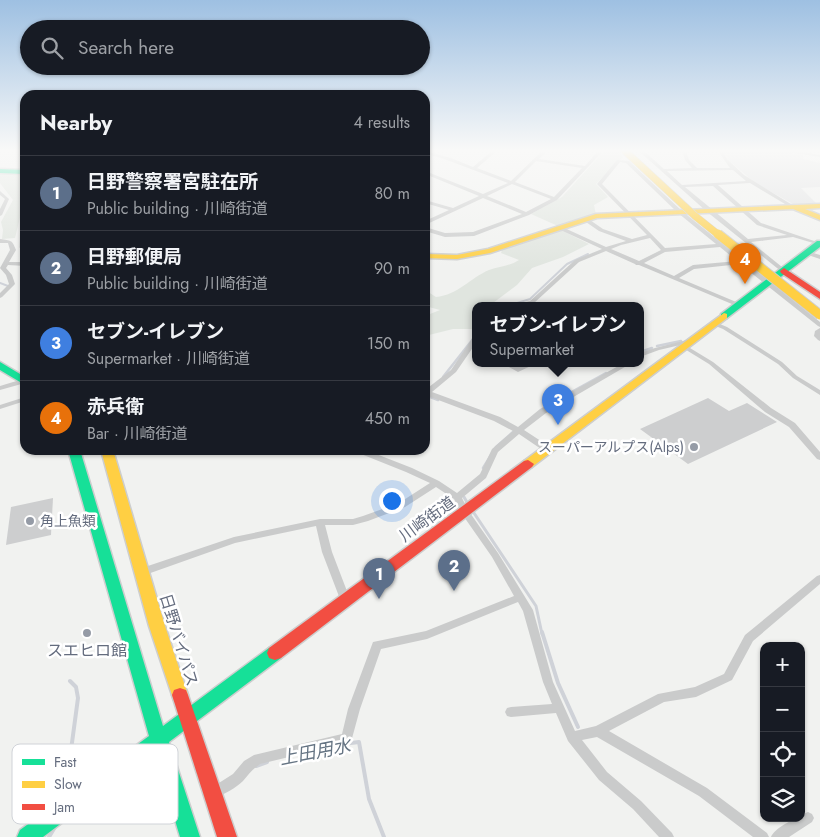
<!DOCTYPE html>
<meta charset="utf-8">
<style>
:root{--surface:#171b24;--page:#242831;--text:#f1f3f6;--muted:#9ea1a6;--line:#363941;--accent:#db2777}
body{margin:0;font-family:Jost,"Noto Sans JP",sans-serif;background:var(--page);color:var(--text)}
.controls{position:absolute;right:15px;bottom:15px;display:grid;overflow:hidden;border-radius:10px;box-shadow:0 1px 4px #0004}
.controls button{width:45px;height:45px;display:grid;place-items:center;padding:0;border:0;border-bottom:1px solid var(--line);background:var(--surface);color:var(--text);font:25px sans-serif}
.you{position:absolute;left:391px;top:500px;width:18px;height:18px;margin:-12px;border:4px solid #fff;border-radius:50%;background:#1a73e8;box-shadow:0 0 0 8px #1a73e833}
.badge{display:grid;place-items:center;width:32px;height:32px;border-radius:50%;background:var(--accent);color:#fff;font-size:16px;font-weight:700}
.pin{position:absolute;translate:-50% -41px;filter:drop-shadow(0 1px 2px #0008)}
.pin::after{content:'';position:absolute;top:26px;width:18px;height:15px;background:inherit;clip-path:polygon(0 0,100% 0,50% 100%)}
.popup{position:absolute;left:472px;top:302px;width:172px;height:65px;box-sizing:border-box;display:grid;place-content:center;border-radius:10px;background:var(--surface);filter:drop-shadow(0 1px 4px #0005);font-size:16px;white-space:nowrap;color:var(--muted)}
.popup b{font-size:19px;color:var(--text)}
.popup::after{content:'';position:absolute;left:50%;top:100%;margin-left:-10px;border:10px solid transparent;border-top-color:var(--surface)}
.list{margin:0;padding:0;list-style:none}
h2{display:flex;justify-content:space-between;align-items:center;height:65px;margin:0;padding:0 20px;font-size:21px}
h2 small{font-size:16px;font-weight:400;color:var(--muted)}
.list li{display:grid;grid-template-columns:32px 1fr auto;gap:15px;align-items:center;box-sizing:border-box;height:75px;padding:0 20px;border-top:1px solid var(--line)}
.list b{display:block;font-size:19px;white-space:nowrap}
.list p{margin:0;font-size:16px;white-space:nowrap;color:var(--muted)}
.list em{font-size:16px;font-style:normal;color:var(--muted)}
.icon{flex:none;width:28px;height:28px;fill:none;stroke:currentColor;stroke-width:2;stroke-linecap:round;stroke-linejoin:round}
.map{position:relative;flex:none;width:820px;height:837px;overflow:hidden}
.search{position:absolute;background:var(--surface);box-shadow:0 1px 4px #0004;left:20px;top:20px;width:410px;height:55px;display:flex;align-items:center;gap:12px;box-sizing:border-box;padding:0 18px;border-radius:28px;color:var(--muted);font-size:19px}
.panel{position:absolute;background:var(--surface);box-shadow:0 1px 4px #0004;left:20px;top:90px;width:410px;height:365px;border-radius:15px}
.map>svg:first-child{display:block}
.built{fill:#e1e2e3}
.green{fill:#e0e5df}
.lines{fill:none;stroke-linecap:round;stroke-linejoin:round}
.stream-far3{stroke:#cfd2d8;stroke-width:2}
.stream-far2{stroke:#cfd2d8;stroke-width:2.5}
.stream-far1{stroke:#cfd2d8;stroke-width:3}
.stream{stroke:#cfd2d8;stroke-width:4}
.building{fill:#cdcecf}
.fast-casing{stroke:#cdcece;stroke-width:3}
.slow-casing{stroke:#cdcece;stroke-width:3}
.jam-casing{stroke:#cdcece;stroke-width:3}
.street{fill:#cacbcb;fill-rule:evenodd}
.fast{fill:#16e098;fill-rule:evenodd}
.slow{fill:#ffcf43;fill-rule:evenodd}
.jam{fill:#f24e42;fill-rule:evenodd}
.slow-bridge-far1-casing{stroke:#cecece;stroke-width:8;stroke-linecap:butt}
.slow-bridge-casing{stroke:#cecece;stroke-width:11;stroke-linecap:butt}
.slow-bridge-far1{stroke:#ffcf43;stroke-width:7}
.slow-bridge{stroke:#ffcf43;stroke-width:9}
.poi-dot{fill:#959ba6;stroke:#fff;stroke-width:2}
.labels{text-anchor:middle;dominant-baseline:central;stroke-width:5;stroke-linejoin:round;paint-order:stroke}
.poi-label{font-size:14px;fill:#646c7e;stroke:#fff;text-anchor:end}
.near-street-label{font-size:16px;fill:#646c7e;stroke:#fff}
.near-poi-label{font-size:16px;fill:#646c7e;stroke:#fff}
.near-water-label{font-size:18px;font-style:italic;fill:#657483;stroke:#fff}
.key{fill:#fff;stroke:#d0d3d8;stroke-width:1}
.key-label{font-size:14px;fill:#646c7e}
</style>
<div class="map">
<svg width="820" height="837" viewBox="0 0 820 837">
<rect width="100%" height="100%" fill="#f1f2f0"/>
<path class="built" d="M 778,151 L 803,155 L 803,159 L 820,163 L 820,187 L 801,188 L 816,203 L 793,204 L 755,183 L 725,157 L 723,152 Z"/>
<g class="green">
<path d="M 604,151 L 618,151 L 623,157 L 596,184 L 608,197 L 594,205 L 596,215 L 558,226 L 531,214 L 562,197 Z"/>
<path d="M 0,172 L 25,173 L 25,197 L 15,238 L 2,239 L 3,230 L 1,222 L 13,200 L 0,183 Z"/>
<path d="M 561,230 L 589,244 L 563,257 L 532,268 L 517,285 L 489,306 L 476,306 L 474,329 L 453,329 L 425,336 L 425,316 L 440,310 L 425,306 L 425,290 L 436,297 C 458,295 470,278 489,270 C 500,266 510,266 519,260 L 501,253 L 502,250 Z"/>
</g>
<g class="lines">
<g class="stream-far3">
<path d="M 0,283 L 8,286 L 7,288"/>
<path d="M 507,306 L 530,299 L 567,264 L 588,254"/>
<path d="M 472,340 L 476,335"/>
</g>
<g class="stream-far2">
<path d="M 657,346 L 681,341"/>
<path d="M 640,352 L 652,348"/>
<path d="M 443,377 L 473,339"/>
<path d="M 425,395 L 438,400"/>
<path d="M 555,401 L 606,373"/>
<path d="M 483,468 L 496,447 L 514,431"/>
</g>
<g class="stream-far1">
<path d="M 464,497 L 468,504"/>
<path d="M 474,513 L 536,606 L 542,634"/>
</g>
<g class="stream">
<path d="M 542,632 L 558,683 L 578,727"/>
<path d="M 70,681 L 76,687 L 78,698 L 69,765 L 73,793"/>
<path d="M 343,744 L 359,742 L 369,799 L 384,837"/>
<path d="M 256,766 L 267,762"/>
<path d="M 49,837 L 55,827"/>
</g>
</g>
<g class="building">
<path d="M 708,398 L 729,411 L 747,403 L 777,422 L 688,464 L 640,429 Z"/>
<path d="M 53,498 L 51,535 L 6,545 L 11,507 Z"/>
</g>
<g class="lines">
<g class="fast-casing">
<g id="fast">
<path d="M 0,169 L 25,170 L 25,174 L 0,173 Z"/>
<path d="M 22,217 L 25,217 L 25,249 L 21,247 Z"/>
<path d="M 817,241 L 820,241 L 820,247 L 727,318 L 721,318 L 721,314 Z"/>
<path d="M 0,362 L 25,377 L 25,385 L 0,370 Z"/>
<path d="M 68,450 L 80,450 L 163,726 L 269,648 L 275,646 L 281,648 L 283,653 L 281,658 L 169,742 L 200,837 L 180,837 L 155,753 L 43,837 L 17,837 L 20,830 L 149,736 Z"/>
</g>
</g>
<g class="slow-casing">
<g id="slow">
<path d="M 820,204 L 820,208 L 805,209 L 820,215 L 820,220 L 793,209 L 597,218 L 490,253 L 457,259 L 425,258 L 425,254 L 457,255 L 488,249 L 596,214 Z"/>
<path d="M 724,313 L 727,314 L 727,318 L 532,467 L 524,467 L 522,464 L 524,461 Z"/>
<path d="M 101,450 L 113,450 L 165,626 L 188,695 L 186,700 L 180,702 L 174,700 L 172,695 L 149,626 Z"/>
</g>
</g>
<g class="jam-casing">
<g id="jam">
<path d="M 784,268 L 820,292 L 820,299 L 781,273 L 780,271 Z"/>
<path d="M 528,460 L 534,464 L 532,467 L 281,658 L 275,660 L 269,658 L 267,653 L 269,648 L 524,461 Z"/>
<path d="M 180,688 L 186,690 L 188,695 L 237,837 L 217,837 L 172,695 L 174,690 Z"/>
</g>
</g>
<g class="street">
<path d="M 425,151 L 451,158 L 473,167 L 492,151 L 497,151 L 477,168 L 511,181 L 542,151 L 547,151 L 539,159 L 585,166 L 598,151 L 603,151 L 557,200 L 529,215 L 474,236 L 445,237 L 425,231 L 425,227 L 445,233 L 473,232 L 522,214 L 483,198 L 425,225 L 425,221 L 449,210 L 425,203 L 425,200 L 453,208 L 479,196 L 425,174 L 425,171 L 483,194 L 508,183 L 447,160 L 425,153 ZM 536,161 L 582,168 L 554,197 L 515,182 ZM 512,184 L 551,199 L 526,212 L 487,196 Z"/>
<path d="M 639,151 L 644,151 L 664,169 L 692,168 L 685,160 L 682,151 L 686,151 L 689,160 L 697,168 L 730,168 L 718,151 L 722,151 L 727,159 L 744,175 L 794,206 L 790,207 L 750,183 L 718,185 L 761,223 L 820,243 L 820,245 L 793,237 L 751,242 L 787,271 L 786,272 L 782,272 L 706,211 ZM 733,170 L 746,181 L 682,185 L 667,171 ZM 713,186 L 757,225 L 787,235 L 748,239 L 685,187 Z"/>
<path d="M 782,151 L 797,151 L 820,155 L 820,157 Z"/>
<path d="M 617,160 L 629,161 L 682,211 L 820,322 L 820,327 L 818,326 L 740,264 L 694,269 L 679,278 L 741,304 L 741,306 L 739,307 L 639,265 L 636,265 L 635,264 L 606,251 L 579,262 L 534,303 L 522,306 L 512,306 L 513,305 L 530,301 L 575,260 L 602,249 L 556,228 L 556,226 L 560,226 L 606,247 L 626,241 L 599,231 L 583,220 L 583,218 L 587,218 L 603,229 L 632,239 L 647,235 L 597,184 ZM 620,162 L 626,163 L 678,213 L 716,244 L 665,248 L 602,184 ZM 650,238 L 661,250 L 639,261 L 611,249 L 621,245 ZM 720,247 L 737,261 L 693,265 L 674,276 L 644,263 L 665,252 Z"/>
<path d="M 0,191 L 9,199 L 2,215 L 0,216 L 0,209 L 5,199 L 0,195 Z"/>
<path d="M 0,239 C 11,241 12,239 16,250 L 9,262 L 25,262 L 25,266 L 8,265 L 6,268 L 12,275 L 15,284 L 2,297 L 0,298 L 0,293 L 9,284 L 6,275 L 0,268 L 10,250 L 8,243 L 0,243 Z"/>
<path d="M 807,251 L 820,255 L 820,259 L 805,254 L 805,252 Z"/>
<path d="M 715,322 L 727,327 L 782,362 L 797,376 L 820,390 L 820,395 L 793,378 L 778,364 L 723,329 L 713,325 L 712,324 Z"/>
<path d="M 820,328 L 820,341 L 818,340 L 814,336 L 815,331 Z"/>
<path d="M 476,335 L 476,343 L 456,372 L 432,392 L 500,417 L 518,427 L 540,409 L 622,364 L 630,364 L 546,413 L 524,430 L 550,447 L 551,449 L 550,451 L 544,451 L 519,434 L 498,452 L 486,478 L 462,498 L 468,510 L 498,553 L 533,610 L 553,682 L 575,731 L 596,726 L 658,694 L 695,687 L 724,674 L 745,635 L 817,576 L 820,575 L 820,584 L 753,641 L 732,680 L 696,697 L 664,702 L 609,731 L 707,788 L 767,833 L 769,837 L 753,837 L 699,796 L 597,737 L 582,740 L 607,772 L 641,801 L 672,833 L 674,837 L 659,837 L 633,809 L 599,780 L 568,741 L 556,713 L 511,717 L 507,716 L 505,712 L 507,708 L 511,707 L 552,704 L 543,682 L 523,611 L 518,602 L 427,639 L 381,649 L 360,709 L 351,742 L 260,764 C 253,769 249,774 243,781 C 236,788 224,794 215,798 L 211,796 L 209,792 L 211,788 L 233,774 L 244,761 L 254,755 L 342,734 L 348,709 L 373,642 L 426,631 L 514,596 L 492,557 L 462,514 L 454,499 L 436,487 L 405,507 L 368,521 L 353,525 L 325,525 L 332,552 L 350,599 L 348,602 L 345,603 L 342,602 L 340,599 L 322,552 L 316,526 L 235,543 L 142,576 L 139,575 L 137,572 L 139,569 L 234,537 L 320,519 L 353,519 L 363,516 L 399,503 L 430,483 L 406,472 L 356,452 L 355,450 L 366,450 L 412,468 L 439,481 L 457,493 L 480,474 L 492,449 L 513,431 L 494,421 L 425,395 L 425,390 L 451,370 L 474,336 Z"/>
<path d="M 691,339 L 693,340 L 694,341 L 693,342 L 659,350 L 640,357 L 640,353 L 655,348 Z"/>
<path d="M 685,345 L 713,362 L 771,408 L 795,423 L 820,452 L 820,460 L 817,459 L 789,427 L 765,412 L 709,364 L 683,348 L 682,347 Z"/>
<path d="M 504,364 L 512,364 L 518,367 L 527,364 L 535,364 L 518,372 L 505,365 Z"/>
<path d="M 23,379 L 25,379 L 25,383 L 0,390 L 0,386 Z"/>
<path d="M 25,397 L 25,401 L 0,409 L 0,405 Z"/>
<path d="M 808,812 L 812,814 L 814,818 L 812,822 L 789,837 L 771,837 C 774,829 793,818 801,818 L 801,815 Z"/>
</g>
<use href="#fast" class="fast"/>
<use href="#slow" class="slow"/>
<use href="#jam" class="jam"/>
<g class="slow-bridge-far1-casing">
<path id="slow-bridge-far1" d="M 625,151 L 695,216 L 720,236"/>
</g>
<g class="slow-bridge-casing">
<path id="slow-bridge" d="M 718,234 L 820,315"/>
</g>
<use href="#slow-bridge-far1" class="slow-bridge-far1"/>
<use href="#slow-bridge" class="slow-bridge"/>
</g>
<linearGradient id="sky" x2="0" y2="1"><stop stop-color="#9ec0e2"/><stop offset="0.56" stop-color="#f9f9f8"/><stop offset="1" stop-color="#f9f9f8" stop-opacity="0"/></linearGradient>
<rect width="820" height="269" fill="url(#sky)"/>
<g class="poi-dot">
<circle cx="694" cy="447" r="5"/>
<circle cx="30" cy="521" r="5"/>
<circle cx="87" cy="633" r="5"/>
</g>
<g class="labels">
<g class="poi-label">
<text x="684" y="447">スーパーアルプス(Alps)</text>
<text x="40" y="521" text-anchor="start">角上魚類</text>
</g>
<g class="near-street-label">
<text transform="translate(427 519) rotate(-36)">川崎街道</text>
<text transform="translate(179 640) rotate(73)">日野バイパス</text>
</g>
<g class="near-poi-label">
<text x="87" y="650">スエヒロ館</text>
</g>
<g class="near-water-label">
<text transform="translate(315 752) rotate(-11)">上田用水</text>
</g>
</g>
<rect x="12" y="744" width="166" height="80" rx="8" class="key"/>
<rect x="22" y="759" width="23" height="6" fill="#16e098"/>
<rect x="22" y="781" width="23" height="7" fill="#ffcf43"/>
<rect x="22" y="804" width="23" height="6" fill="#f24e42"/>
<g class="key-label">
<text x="54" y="767">Fast</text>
<text x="54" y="789">Slow</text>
<text x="54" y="812">Jam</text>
</g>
</svg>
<div class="controls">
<button>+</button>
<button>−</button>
<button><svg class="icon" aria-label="locate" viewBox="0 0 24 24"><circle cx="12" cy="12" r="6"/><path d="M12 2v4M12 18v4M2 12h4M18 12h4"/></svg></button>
<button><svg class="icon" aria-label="layers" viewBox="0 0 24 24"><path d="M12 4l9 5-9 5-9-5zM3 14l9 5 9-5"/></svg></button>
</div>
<div class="you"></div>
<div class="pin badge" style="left:379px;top:599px;background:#5c6f8a">1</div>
<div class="pin badge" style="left:454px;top:591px;background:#5c6f8a">2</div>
<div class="pin badge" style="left:558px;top:425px;background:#3f7fe0">3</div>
<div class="popup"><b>セブン-イレブン</b>Supermarket</div>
<div class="pin badge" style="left:745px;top:284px;background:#e8710a">4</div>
<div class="search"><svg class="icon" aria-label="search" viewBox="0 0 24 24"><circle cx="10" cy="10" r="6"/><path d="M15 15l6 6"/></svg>Search here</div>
<section class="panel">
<h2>Nearby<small>4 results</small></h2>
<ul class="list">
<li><span class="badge" style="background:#5c6f8a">1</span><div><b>日野警察署宮駐在所</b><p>Public building · 川崎街道</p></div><em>80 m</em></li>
<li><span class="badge" style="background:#5c6f8a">2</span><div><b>日野郵便局</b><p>Public building · 川崎街道</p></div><em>90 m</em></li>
<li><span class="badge" style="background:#3f7fe0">3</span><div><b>セブン-イレブン</b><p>Supermarket · 川崎街道</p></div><em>150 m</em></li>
<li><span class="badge" style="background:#e8710a">4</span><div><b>赤兵衛</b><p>Bar · 川崎街道</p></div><em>450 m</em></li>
</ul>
</section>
</div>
